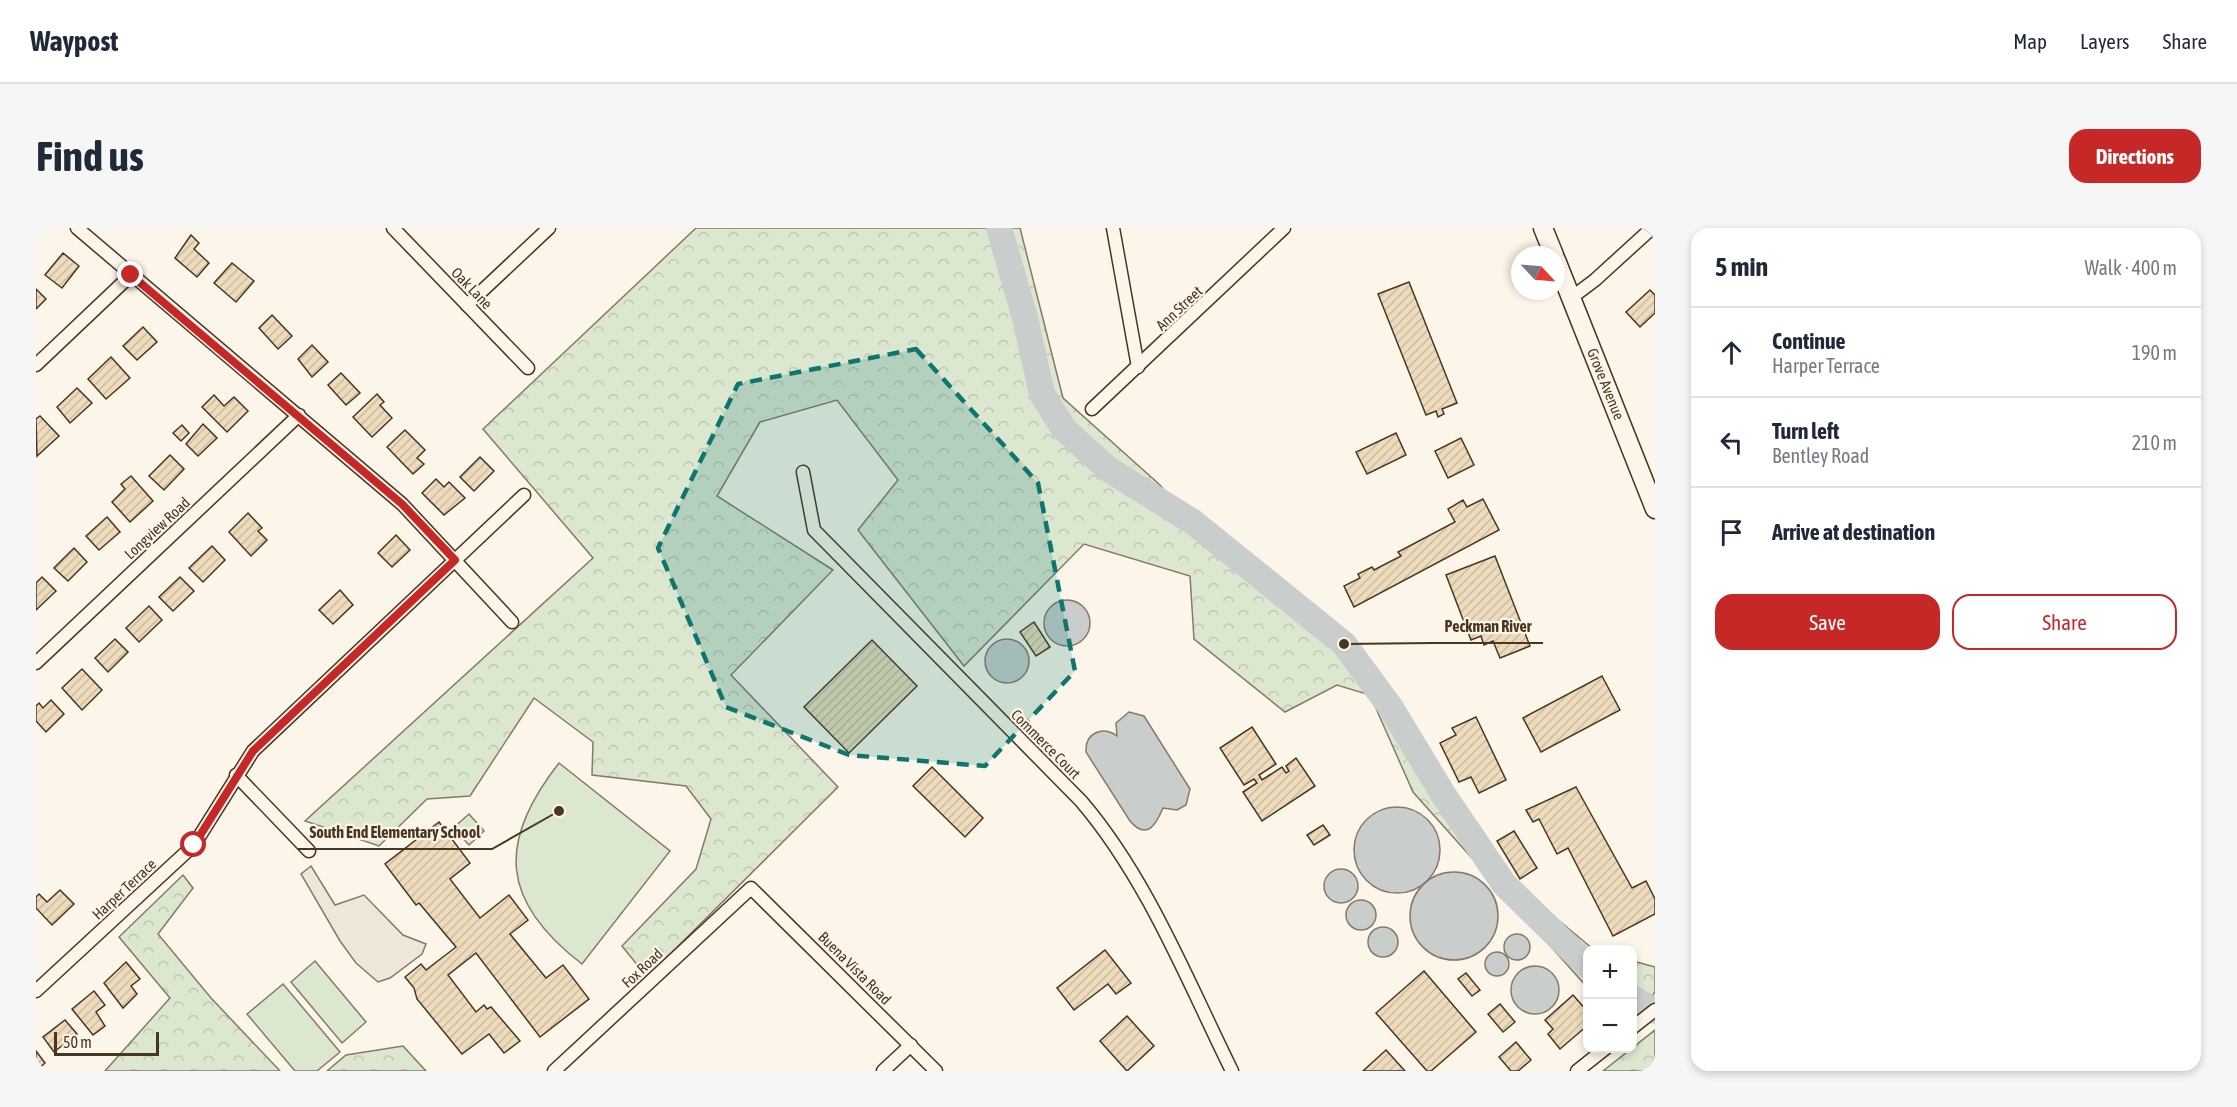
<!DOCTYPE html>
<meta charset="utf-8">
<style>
:root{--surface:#fff;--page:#f6f6f7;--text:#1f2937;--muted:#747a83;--line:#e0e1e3;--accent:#c62828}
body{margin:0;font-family:"Asap Condensed",sans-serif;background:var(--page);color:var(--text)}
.controls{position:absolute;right:18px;bottom:18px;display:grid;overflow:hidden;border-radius:12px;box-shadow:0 3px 9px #0003}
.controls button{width:54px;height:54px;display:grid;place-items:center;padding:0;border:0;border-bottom:2px solid var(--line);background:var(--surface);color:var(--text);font:30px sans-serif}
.compass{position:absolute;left:1475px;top:18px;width:54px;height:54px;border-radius:50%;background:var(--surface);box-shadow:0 3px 9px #0003;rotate:116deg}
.scale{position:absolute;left:18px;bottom:15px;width:105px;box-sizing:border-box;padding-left:6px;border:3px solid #4a3520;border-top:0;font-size:16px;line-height:21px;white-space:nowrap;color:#4a3520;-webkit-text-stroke:4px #fbf6e9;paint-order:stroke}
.stop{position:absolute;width:18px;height:18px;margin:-14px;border:4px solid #c62828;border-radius:50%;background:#fff}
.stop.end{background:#c62828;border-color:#fff;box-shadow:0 2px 6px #0008}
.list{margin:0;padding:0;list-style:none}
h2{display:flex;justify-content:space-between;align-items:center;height:78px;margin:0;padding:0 24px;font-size:26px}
h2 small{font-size:20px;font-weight:400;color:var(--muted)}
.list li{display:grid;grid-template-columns:39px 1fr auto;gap:18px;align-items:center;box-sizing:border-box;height:90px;padding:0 24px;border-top:2px solid var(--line)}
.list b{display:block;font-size:22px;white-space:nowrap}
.list p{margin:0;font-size:20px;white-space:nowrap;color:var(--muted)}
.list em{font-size:20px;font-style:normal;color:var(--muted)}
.actions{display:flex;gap:12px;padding:18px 24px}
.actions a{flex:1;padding:14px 0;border:2px solid var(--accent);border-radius:18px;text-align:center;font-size:21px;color:var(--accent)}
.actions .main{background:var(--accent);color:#fff}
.icon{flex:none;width:33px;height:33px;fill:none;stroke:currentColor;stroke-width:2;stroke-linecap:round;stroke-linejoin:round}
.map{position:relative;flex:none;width:1619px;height:843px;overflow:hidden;border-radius:18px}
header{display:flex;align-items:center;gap:36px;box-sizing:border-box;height:84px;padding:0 30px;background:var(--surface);border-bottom:2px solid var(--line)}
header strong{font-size:28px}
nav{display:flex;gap:33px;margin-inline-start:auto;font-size:21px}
.intro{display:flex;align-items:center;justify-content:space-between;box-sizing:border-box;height:144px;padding:0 36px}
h1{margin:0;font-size:42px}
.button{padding:15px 27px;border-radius:18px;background:var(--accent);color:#fff;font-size:21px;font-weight:700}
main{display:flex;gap:36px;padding:0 36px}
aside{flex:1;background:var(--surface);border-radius:18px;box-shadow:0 3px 9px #0003}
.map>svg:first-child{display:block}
.forest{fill:url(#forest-crowns);stroke:#887966;stroke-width:1.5}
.park{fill:#dce7d0;stroke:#887966;stroke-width:1.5}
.parking{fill:#ede7d9;stroke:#887966;stroke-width:1.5}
.water{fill:#c9cecd;stroke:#887966;stroke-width:1.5}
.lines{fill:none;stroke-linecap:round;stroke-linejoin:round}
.river{stroke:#c9cecd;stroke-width:26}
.building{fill:url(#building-hatch);stroke:#4a3520;stroke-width:1.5}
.street-casing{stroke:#4a3520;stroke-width:15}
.secondary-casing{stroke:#4a3520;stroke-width:21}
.street{stroke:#fbf6e9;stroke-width:12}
.secondary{stroke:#fbf6e9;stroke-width:18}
.route{stroke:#c62828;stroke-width:8}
.marked{fill:#0f766e;fill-opacity:0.2;stroke:#0f766e;stroke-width:4.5;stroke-dasharray:12 8;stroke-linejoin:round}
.labels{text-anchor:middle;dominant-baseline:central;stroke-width:4.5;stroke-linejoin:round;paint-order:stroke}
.street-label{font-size:15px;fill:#4a3520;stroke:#fbf6e9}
.leader{fill:none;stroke:#4a3520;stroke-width:2}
.callout-dot{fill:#4a3520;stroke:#fbf6e9;stroke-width:2}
.callout-label{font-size:16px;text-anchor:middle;font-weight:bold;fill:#4a3520;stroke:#fbf6e9;stroke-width:4.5;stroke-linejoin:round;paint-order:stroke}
</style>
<header>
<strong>Waypost</strong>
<nav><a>Map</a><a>Layers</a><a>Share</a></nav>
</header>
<div class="intro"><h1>Find us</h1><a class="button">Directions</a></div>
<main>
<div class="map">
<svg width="1619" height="843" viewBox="0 0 1619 843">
<defs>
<pattern id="forest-crowns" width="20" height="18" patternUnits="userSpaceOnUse" patternTransform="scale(1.5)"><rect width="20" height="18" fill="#dce7d0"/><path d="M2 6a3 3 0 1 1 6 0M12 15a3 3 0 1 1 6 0" fill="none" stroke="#bec7b2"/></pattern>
<pattern id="building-hatch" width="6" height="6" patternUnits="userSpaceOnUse" patternTransform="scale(1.5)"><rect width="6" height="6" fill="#ecdcbc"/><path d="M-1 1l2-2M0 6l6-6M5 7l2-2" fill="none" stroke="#ccbda1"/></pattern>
</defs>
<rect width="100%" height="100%" fill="#fbf6e9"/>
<g class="forest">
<path d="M 660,0 L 984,0 L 1027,170 L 1124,257 L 1138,274 L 1322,418 L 1377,495 L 1414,558 L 1478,655 L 1557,721 L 1552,722 L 1551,759 L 1377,564 L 1334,467 L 1301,457 L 1249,484 L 1158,411 L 1154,348 L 1048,316 L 928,438 L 822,302 L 862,252 L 801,172 L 724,194 L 681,268 L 797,342 L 695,447 L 802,559 L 611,749 L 586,718 L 660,641 L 675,591 L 650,558 L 556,547 L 557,514 L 498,470 L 434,568 L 391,571 L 343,618 L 269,593 L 557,330 L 447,201 Z"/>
<path d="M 147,647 L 157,660 L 122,706 L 175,770 L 244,843 L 69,843 L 134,770 L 83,709 Z"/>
<path d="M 1597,733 L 1619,739 L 1619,764 L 1605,784 L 1597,780 Z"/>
<path d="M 1619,802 L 1619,843 L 1567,843 Z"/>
<path d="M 367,818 L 390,843 L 291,843 L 310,827 Z"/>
</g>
<g class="park">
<path d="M 523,535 L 634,623 L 546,736 C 464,673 461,614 523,535 Z"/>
<path d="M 433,586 L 448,603 L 433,617 L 417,600 Z"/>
<path d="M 279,733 L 330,794 L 306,815 L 255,754 Z"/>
<path d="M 247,756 L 304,824 L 281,843 L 259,843 L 211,786 Z"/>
</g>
<path class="parking" d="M 275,638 L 299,677 L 328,667 L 367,707 L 390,716 L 386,726 L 354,750 L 342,754 L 320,735 L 304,713 L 265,646 Z"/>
<g class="water">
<circle cx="1031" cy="395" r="23"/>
<circle cx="971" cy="433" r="22"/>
<path d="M 1093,484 L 1108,488 L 1154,561 L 1150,577 L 1141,582 L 1127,580 C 1121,594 1112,614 1094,593 L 1050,524 C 1049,504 1067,498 1081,508 L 1080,495 Z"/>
<circle cx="1361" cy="622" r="43"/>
<circle cx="1305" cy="658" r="17"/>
<circle cx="1418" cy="688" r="44"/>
<circle cx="1325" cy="687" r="15"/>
<circle cx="1347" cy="714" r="15"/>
<circle cx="1481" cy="719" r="13"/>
<circle cx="1461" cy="736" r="12"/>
<circle cx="1499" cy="762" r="24"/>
</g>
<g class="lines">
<g class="river">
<path d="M 963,0 L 989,90 L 1006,166 L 1028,201 L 1072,241 L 1157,294 L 1308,416 L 1355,480 L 1407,566 L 1468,656 L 1552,738"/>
<path d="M 1596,770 L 1619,783"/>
</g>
</g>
<g class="building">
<path d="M 155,7 L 163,15 L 158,21 L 173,35 L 161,49 L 139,30 Z"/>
<path d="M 27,25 L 43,38 L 26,60 L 9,47 Z"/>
<path d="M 196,35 L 218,53 L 200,74 L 178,55 Z"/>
<path d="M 1373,54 L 1421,175 L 1406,181 L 1408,186 L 1402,189 L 1400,183 L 1390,187 L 1342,66 Z"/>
<path d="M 0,61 L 10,71 L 0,81 Z"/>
<path d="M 1614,62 L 1619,67 L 1619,85 L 1604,99 L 1590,84 Z"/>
<path d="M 236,87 L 256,108 L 242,121 L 223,100 Z"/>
<path d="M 107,99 L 121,114 L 101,132 L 87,118 Z"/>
<path d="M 276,117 L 292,134 L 276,149 L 262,131 Z"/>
<path d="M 75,129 L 94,150 L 70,171 L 52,151 Z"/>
<path d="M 305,145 L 324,165 L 310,177 L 292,157 Z"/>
<path d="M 41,160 L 56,175 L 34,195 L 21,179 Z"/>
<path d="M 341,166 L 348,174 L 344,177 L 356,190 L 336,209 L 317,189 Z"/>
<path d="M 178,167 L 188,178 L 198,169 L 212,183 L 191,204 L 166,179 Z"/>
<path d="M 4,188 L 23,208 L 1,228 L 0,191 Z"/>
<path d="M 167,196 L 181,210 L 162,228 L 150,216 Z"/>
<path d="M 146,197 L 153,205 L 145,213 L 137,205 Z"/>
<path d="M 369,202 L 389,222 L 381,230 L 388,236 L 377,246 L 351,219 Z"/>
<path d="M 1360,205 L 1370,227 L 1331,246 L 1320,224 Z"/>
<path d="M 1425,210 L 1438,237 L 1412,250 L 1399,223 Z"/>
<path d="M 134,227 L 148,241 L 128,262 L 113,248 Z"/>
<path d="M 444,229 L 458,243 L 438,263 L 424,249 Z"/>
<path d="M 95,248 L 117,273 L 94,294 L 76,274 L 89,261 L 85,256 Z"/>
<path d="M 400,251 L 408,259 L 413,254 L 429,270 L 408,287 L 386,265 Z"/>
<path d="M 1447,271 L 1463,302 L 1318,379 L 1308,358 L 1324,350 L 1322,346 L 1336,339 L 1338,342 L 1365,328 L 1362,324 L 1419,294 L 1412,281 L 1427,272 L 1431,279 Z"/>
<path d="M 212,285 L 226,300 L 222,303 L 231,312 L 215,328 L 193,304 Z"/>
<path d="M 71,289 L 84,304 L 63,322 L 50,308 Z"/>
<path d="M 360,307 L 374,322 L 356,339 L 342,325 Z"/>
<path d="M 176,318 L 189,332 L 167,354 L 153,340 Z"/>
<path d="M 38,320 L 51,334 L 32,353 L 18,340 Z"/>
<path d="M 1459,328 L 1494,418 L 1464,430 L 1457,413 L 1448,417 L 1445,408 L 1435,412 L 1410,347 Z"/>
<path d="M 6,349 L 20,363 L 0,382 L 0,355 Z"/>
<path d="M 144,349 L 158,363 L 137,383 L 123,369 Z"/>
<path d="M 304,362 L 317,377 L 297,396 L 283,382 Z"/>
<path d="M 113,378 L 126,392 L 103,414 L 90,400 Z"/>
<path d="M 998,394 L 1014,419 L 1000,428 L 984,404 Z"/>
<path d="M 79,411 L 92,424 L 72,444 L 59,430 Z"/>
<path d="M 836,412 L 881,458 L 813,525 L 768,479 Z"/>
<path d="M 46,441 L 66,462 L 46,482 L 26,460 Z"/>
<path d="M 1566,448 L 1584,482 L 1505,524 L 1487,490 Z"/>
<path d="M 15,472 L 28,486 L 10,504 L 0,493 L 0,478 L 3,475 L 7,480 Z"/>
<path d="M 1440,489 L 1470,552 L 1443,565 L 1435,549 L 1423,554 L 1404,515 L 1420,507 L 1416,500 Z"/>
<path d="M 1216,499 L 1240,536 L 1223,547 L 1226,552 L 1246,539 L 1250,545 L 1253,543 L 1250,538 L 1260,530 L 1279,558 L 1226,593 L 1207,564 L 1221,555 L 1218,551 L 1208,557 L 1184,520 Z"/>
<path d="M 896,539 L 947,590 L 929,609 L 877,558 Z"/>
<path d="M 1540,559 L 1596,660 L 1610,653 L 1619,671 L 1619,686 L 1577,708 L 1532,620 L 1521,626 L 1503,591 L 1497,594 L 1490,582 Z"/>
<path d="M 403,594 L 434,635 L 414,651 L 444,690 L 473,667 L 492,692 L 474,706 L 510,750 L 527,737 L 553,771 L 504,809 L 440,725 L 412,747 L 440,784 L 448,777 L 451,781 L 455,779 L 484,813 L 468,825 L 453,806 L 426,826 L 381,771 L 378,760 L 369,749 L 385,736 L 390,742 L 420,719 L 383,675 L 380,677 L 349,636 Z"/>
<path d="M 1287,597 L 1294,607 L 1278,617 L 1271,607 Z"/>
<path d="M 1478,603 L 1501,640 L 1484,651 L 1461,613 Z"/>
<path d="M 24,662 L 38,676 L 16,697 L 0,680 L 0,669 L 3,666 L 11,674 Z"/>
<path d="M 1069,722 L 1095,755 L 1080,766 L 1072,756 L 1038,782 L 1021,760 Z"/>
<path d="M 90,734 L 104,751 L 95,758 L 101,766 L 87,780 L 68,755 Z"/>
<path d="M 1388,743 L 1440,804 L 1395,843 L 1391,843 L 1340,785 Z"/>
<path d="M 1430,745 L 1444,762 L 1436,768 L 1422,751 Z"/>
<path d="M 58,763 L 69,777 L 60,784 L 69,798 L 57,807 L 36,781 Z"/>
<path d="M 1537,767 L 1552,784 L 1552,797 L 1524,821 L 1512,806 L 1517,801 L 1509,792 Z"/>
<path d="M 1464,776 L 1479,794 L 1467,804 L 1452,786 Z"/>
<path d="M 1091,788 L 1118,818 L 1091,843 L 1064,813 Z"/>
<path d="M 29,792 L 41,806 L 18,824 L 7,809 Z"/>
<path d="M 1480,814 L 1495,832 L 1482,843 L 1475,843 L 1463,829 Z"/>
<path d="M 1350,822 L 1369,843 L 1327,843 Z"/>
<path d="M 0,823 L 9,835 L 0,843 Z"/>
</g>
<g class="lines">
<g class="street-casing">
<g id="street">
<path d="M 41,0 L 366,276 L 476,394"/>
<path d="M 357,0 L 492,140"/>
<path d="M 1077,0 L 1102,139"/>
<path d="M 1535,70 L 1559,52 L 1616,0"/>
<path d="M 431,77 L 513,0"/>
<path d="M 0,137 L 95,47"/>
<path d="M 1056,181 L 1248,0"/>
<path d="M 767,244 L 778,302 L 1045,573 C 1111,650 1151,752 1196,843"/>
<path d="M 0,435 L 263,187"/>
<path d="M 200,547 L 273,623"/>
<path d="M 0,763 L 158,617 L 217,523 L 488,267"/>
<path d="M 1596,800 L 1619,782"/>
<path d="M 518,843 L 715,660 L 900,843"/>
<path d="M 847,843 L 875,817"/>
<path d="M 1541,843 L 1570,820"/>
</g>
</g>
<g class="secondary-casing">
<g id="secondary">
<path d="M 1507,0 L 1518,27"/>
<path d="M 1520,32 L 1619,281"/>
</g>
</g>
<use href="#street" class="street"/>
<use href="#secondary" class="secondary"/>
</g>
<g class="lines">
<path class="route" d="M 95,47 L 366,276 L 419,332 L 217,523 L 158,617"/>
</g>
<path class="marked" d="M 880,121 L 1002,255 L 1039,443 L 949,538 L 813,527 L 690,479 L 622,320 L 702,156 Z"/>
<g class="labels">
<g class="street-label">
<text transform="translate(436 60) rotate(46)">Oak Lane</text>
<text transform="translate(1143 80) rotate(-43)">Ann Street</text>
<text transform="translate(1570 156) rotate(68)">Grove Avenue</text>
<text transform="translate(121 300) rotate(-43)">Longview Road</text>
<text transform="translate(1010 516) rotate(45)">Commerce Court</text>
<text transform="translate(88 661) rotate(-43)">Harper Terrace</text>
<text transform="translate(606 740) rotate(-43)">Fox Road</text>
<text transform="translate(819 740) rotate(45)">Buena Vista Road</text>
</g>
</g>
<path class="leader" d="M1308 416L1396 415H1507M523 583L456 621H262"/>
<g class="callout-dot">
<circle cx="1308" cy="416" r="6"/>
<circle cx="523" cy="583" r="6"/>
</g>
<g class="callout-label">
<text x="1452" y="404">Peckman River</text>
<text x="359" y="610">South End Elementary School</text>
</g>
</svg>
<div class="controls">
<button>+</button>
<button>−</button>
</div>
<svg class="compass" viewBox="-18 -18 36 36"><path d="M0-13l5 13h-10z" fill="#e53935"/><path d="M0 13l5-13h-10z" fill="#747a83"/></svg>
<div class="scale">50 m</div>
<div class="stop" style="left:158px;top:617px"></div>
<div class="stop end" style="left:95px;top:47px"></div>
</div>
<aside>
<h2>5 min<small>Walk · 400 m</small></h2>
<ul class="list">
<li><svg class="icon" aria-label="ahead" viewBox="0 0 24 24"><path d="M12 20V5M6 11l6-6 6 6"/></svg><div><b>Continue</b><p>Harper Terrace</p></div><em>190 m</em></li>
<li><svg class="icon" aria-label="left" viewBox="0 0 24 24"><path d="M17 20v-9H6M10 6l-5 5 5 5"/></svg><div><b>Turn left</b><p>Bentley Road</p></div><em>210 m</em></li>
<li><svg class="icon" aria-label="arrive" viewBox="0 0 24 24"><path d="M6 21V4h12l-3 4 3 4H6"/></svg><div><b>Arrive at destination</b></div></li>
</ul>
<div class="actions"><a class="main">Save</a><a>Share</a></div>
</aside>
</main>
